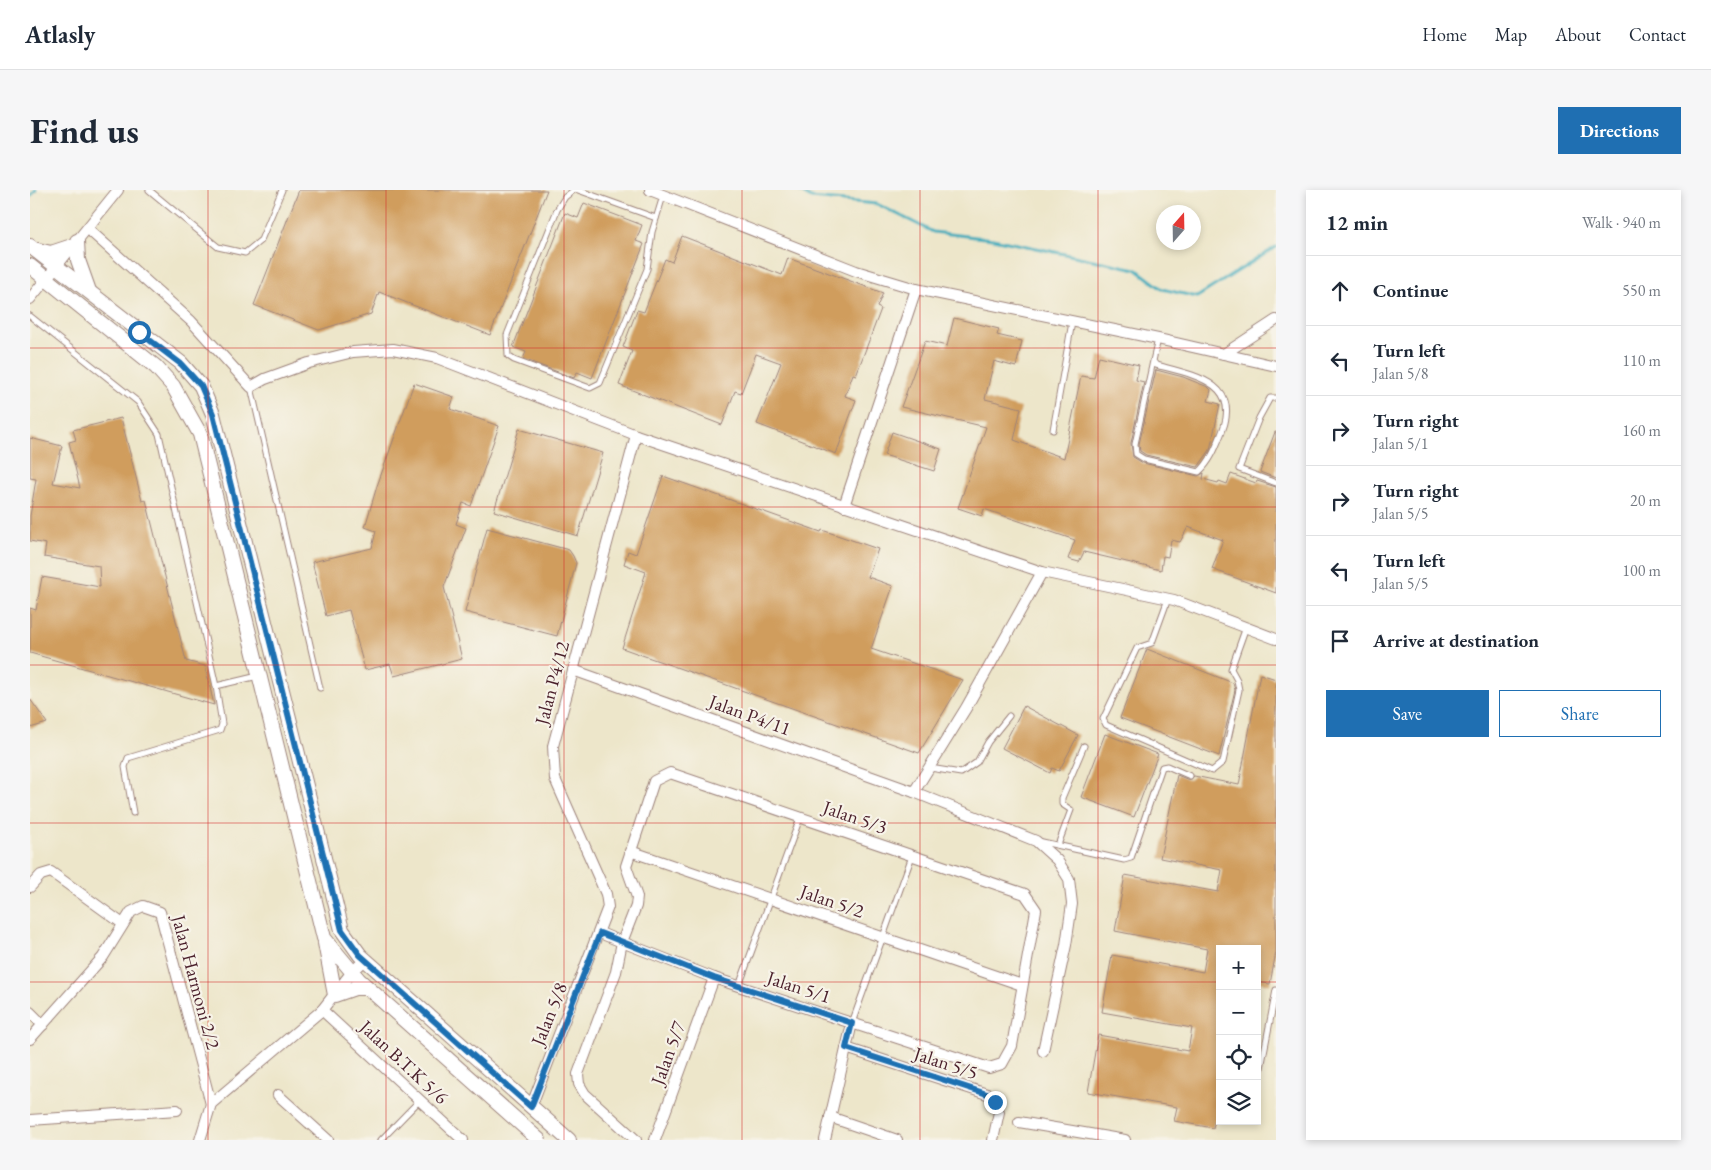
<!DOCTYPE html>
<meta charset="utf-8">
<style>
:root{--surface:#fff;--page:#f6f6f7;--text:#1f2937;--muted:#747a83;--line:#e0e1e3;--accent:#1f6fb2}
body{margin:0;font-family:"EB Garamond",serif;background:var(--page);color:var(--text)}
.controls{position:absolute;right:15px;bottom:15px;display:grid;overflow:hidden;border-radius:0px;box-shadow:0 2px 8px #0003}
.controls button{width:45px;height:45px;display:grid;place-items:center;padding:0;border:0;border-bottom:1px solid var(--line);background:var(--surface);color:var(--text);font:25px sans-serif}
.compass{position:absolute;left:1126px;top:15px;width:45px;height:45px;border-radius:50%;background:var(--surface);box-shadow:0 2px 8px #0003;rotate:20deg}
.stop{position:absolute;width:15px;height:15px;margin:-11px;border:4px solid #1f6fb2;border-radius:50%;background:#fff}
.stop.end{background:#1f6fb2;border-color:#fff;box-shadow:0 1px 5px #0008}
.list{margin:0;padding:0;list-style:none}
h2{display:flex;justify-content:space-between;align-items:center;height:65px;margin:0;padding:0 20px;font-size:21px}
h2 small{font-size:16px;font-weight:400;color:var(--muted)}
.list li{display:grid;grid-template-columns:32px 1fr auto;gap:15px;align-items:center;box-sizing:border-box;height:70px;padding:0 20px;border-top:1px solid var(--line)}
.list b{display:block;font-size:19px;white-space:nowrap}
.list p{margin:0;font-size:16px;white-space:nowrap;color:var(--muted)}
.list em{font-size:16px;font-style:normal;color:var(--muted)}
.actions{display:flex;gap:10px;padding:15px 20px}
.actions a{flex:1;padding:11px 0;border:1px solid var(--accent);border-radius:0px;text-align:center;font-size:18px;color:var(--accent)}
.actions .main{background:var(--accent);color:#fff}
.icon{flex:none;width:28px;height:28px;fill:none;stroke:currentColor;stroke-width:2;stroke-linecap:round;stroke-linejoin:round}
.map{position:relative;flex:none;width:1246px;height:950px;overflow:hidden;border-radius:0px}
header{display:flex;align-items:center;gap:30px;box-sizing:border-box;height:70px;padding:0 25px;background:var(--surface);border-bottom:1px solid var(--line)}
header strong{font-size:24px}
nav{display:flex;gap:28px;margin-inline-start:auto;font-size:18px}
.intro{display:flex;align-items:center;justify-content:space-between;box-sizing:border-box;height:120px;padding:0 30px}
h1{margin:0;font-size:35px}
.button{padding:12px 22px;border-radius:0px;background:var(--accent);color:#fff;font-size:18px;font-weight:700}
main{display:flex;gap:30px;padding:0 30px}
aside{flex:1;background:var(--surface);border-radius:0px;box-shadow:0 2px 8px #0003}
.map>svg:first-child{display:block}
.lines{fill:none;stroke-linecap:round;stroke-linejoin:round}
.stream{stroke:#3eabbc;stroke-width:3}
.building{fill:#d09d5d}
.service-casing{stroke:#9c827a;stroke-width:7}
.minor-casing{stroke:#9c827a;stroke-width:12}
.tertiary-casing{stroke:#9c827a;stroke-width:16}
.service{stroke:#fff;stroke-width:5}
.minor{stroke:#fff;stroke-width:10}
.tertiary{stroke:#fff;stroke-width:14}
.route{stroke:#1f6fb2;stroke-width:6}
.grid{fill:none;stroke:#d62828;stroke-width:1;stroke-opacity:0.55}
.labels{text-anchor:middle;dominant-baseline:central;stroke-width:4.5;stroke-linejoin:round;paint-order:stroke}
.street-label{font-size:19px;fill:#4a1f2b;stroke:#f7f3e8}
</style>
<header>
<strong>Atlasly</strong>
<nav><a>Home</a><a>Map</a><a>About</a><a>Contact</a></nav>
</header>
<div class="intro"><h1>Find us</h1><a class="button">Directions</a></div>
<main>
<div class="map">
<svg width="1246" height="950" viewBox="0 0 1246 950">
<rect width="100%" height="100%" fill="#f7f3e8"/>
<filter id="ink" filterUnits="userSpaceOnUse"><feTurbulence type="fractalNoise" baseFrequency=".02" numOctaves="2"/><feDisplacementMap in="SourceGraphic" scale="10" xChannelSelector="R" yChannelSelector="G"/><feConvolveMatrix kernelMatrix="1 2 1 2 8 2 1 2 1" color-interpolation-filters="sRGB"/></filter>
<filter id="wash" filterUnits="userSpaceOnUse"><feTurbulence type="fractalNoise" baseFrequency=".0096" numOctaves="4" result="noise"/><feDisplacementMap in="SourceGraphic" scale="20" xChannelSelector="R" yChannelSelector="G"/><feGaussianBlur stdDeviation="1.12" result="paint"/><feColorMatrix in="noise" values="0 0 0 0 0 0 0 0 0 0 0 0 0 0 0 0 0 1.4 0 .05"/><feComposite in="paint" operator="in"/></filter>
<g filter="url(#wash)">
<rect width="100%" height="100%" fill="#ede6ca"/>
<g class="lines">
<g class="stream">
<path d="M 768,0 L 781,8 L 847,14 L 903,42 L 963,49 L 1106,79 L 1132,99 L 1167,107 L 1246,57"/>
<path d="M 0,7 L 6,0"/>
</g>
</g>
<g id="blocks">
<g class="building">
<path d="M 269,0 L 517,0 L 460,145 L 349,102 L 341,124 L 289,140 L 224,115 Z"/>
<path d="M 554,13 L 612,35 L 606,51 L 614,54 L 562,188 L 547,182 L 544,188 L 493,169 L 496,162 L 483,157 L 535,23 L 548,28 Z"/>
<path d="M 652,46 L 752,85 L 758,68 L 853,103 L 847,117 L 851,119 L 826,185 L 823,184 L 815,206 L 826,210 L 806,264 L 727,234 L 751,173 L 726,164 L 711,203 L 705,201 L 692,235 L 589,195 L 602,161 L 593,157 L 607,120 L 614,122 L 635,69 L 642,72 Z"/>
<path d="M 924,128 L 969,139 L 967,145 L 992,151 L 986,177 L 964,171 L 955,209 L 991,218 L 984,250 L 1034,268 L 1051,186 L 1064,188 L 1069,166 L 1109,175 L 1106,190 L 1114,192 L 1101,253 L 1103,267 L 1113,273 L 1168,286 L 1174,283 L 1173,289 L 1188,293 L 1189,291 L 1197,294 L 1201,284 L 1226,293 L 1227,291 L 1246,297 L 1246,403 L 1182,379 L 1193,350 L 1158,337 L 1150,352 L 1141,350 L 1138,367 L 1133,366 L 1131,380 L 1054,362 L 1049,372 L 1038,369 L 1045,350 L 954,319 L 952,326 L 928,318 L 956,237 L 871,217 L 895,151 L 917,156 Z"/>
<path d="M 1126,180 L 1153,187 L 1178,197 L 1181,200 L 1178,211 L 1190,214 L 1180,260 L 1168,277 L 1116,265 L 1110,261 L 1109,254 Z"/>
<path d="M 384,193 L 424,207 L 420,219 L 469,236 L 441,316 L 433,313 L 426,334 L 436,338 L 414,397 L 432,469 L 364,486 L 360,474 L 335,480 L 319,420 L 296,426 L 282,372 L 342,358 L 346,341 L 335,337 L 347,296 Z"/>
<path d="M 91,228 L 112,311 L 116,310 L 156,471 L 175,476 L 184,515 L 0,463 L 0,418 L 6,420 L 12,387 L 70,397 L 69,376 L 14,367 L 16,354 L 0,351 L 0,326 L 6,289 L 0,288 L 0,248 L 32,256 L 23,293 L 50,298 L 39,252 L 46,250 L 43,240 Z"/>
<path d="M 489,239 L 573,263 L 548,346 L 464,321 Z"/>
<path d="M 862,242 L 911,259 L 904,281 L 854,265 Z"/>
<path d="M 1245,242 L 1246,242 L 1246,288 L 1230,282 Z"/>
<path d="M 633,286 L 791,342 L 792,340 L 848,359 L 838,387 L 863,396 L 841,459 L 933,490 L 889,563 L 592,458 L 616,382 L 594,374 L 598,361 L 606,364 Z"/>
<path d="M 457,338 L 539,360 L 543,366 L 546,373 L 527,446 L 435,422 Z"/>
<path d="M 1117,459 L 1203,493 L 1205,500 L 1189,566 L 1090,528 Z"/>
<path d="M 1230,484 L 1246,489 L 1246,762 L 1240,794 L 1227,792 L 1227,759 L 1190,759 L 1190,930 L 1185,929 L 1183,938 L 1144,931 L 1147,917 L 1058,902 L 1068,845 L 1158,861 L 1162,838 L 1072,822 L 1082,765 L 1173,782 L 1177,759 L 1085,741 L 1095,685 L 1188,702 L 1192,680 L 1130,668 L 1147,585 L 1159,590 L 1164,586 L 1209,595 Z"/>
<path d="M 0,509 L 17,533 L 0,538 Z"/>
<path d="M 994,516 L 1048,545 L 1029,581 L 1022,578 L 1020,583 L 972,558 Z"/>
<path d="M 1075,544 L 1128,564 L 1104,627 L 1051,607 Z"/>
</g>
</g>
</g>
<g filter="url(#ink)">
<use href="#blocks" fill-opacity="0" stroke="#9c827a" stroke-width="1"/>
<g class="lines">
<g class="service-casing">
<g id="service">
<path d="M 119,0 L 188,57 L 215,63 L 231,50 L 252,0"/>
<path d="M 544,0 L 535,7 L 527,20 L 477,145 L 478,166 L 484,170 L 560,198 L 570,193 L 617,79 L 622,42 L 633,6"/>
<path d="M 548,0 L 626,28"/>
<path d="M 0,126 L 108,212 L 129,244 L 186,496"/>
<path d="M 1123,171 L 1105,254 L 1106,264 L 1114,269 L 1169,282 C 1181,271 1186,257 1192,242 C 1212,192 1163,185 1126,175 L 1123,171 L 1128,149"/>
<path d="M 221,197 L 290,498"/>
<path d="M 1246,208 L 1240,208 L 1229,228 L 1209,279 L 1246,293"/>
<path d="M 1023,240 L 1042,132"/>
<path d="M 1138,409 L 1122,453 L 1107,458 L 1073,529 L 1076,535 L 1182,581 L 1193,572 L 1209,500 L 1207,490 L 1201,479 L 1216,437"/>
<path d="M 900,578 L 931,583 L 947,572 L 958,552 L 979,526"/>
<path d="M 103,623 L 95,577 L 98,568 L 190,540 L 192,534 L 186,496 L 228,486"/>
<path d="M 1008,651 L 1094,670 L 1101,668 L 1132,577 L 1137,576 L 1160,586"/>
<path d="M 1028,655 L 1041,620 L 1032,614 L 1032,608 L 1054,556"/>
<path d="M 709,796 L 770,628"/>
<path d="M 822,833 L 882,666"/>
<path d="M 1227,899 L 1246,800"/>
<path d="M 351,950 L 390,910"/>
</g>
</g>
<g class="minor-casing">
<g id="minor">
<path d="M 620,0 L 826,81 L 886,99 L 1128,149 L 1246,176"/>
<path d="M 58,39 L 161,131 L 221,197 L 235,189 L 279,173 L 323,162 L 363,159 L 407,168 L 606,245 L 1012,382 L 1144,410 L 1246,449"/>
<path d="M 0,109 L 88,0"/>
<path d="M 1194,164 L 1246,130"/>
<path d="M 814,316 L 886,99"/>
<path d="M 543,480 L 884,602 L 1006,651 L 1027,670 L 1039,689 L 1042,714 L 1036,755 L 1013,861"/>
<path d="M 884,602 L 936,518 L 1012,382"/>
<path d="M 600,661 L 992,795"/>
<path d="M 0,697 L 11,685 L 21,682 L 93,734"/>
<path d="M 570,743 L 592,752 L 684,788 L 959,878 L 972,874 L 982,856 L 1006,720 L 995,704 L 640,583 L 624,591 L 596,676 L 607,707 L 606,716 L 592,752 L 586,782 L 548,884 L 549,894 L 555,904 L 606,950"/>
<path d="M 292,820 L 433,950"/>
<path d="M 0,822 L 13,835"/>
<path d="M 0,849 L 73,767 L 101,722 L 113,716 L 130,722 L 181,914"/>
<path d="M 816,858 L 960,905 L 969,922 L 963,950"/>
<path d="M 248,905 L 298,950"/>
<path d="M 501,917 L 578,717 L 576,704 L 525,589 L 523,556 L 606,245"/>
<path d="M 800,927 L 867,950"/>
<path d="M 0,930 L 147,920"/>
<path d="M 989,932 L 1095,950"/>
<path d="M 170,950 L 181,914 L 292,820 L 321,783 L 335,770"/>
<path d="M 625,950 L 684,788"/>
<path d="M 795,950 L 822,833"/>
</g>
</g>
<g class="tertiary-casing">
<g id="tertiary">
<path d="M 47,51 L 48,70 L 59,101"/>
<path d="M 0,56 L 151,173 L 171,196 L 183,224 L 312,740 L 330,765 L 539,950"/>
<path d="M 8,60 L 21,63 L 42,56"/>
<path d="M 0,76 L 126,177 L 143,196 L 170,244 L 294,748 L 329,790 L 509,950"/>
<path d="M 295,753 L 305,805 L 325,798 L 338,798"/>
</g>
</g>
<use href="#service" class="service"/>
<use href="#minor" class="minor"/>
<use href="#tertiary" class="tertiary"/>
</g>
</g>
<g class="lines" filter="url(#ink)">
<path class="route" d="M 109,142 L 151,174 L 171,196 L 183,224 L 312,740 L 330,765 L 501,917 L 570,743 L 684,788 L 822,833 L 816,858 L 960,905 L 965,912"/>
</g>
<path class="grid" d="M 178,0 L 178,950M 356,0 L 356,950M 534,0 L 534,950M 712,0 L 712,950M 890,0 L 890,950M 1068,0 L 1068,950M 0,158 L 1246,158M 0,317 L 1246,317M 0,475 L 1246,475M 0,633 L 1246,633M 0,792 L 1190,792M 1227,792 L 1246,792"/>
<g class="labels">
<g class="street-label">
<text transform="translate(522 493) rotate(-75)">Jalan P4/12</text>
<text transform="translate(720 525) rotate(20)">Jalan P4/11</text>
<text transform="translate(825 627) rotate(19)">Jalan 5/3</text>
<text transform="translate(802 711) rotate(19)">Jalan 5/2</text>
<text transform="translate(166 792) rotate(75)">Jalan Harmoni 2/2</text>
<text transform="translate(769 797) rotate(18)">Jalan 5/1</text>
<text transform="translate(519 824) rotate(-68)">Jalan 5/8</text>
<text transform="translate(638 863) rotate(-70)">Jalan 5/7</text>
<text transform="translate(374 872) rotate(43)">Jalan B.T.K 5/6</text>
<text transform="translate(916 873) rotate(18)">Jalan 5/5</text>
</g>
</g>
</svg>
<div class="controls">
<button>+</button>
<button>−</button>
<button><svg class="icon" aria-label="locate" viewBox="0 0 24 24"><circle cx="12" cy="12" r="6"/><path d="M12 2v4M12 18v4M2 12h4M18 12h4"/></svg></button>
<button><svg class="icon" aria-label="layers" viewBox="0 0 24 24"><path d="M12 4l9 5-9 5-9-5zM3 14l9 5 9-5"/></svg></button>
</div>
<svg class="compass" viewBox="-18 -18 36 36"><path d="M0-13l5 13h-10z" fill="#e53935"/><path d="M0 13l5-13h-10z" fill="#747a83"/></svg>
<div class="stop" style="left:109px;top:142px"></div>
<div class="stop end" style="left:965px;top:912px"></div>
</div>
<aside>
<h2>12 min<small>Walk · 940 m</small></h2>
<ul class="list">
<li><svg class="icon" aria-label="ahead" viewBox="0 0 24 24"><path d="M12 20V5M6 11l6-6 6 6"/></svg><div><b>Continue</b></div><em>550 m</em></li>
<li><svg class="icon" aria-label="left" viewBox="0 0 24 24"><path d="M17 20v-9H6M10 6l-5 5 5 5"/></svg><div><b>Turn left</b><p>Jalan 5/8</p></div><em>110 m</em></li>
<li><svg class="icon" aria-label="right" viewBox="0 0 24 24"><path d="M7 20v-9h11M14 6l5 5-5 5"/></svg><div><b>Turn right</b><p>Jalan 5/1</p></div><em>160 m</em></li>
<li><svg class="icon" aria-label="right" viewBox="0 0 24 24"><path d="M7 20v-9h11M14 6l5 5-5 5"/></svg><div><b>Turn right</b><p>Jalan 5/5</p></div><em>20 m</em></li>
<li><svg class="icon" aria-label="left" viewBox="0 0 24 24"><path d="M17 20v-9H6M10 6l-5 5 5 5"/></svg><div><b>Turn left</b><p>Jalan 5/5</p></div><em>100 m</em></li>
<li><svg class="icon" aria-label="arrive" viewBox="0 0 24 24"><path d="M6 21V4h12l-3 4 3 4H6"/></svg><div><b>Arrive at destination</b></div></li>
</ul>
<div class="actions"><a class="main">Save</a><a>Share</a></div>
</aside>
</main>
